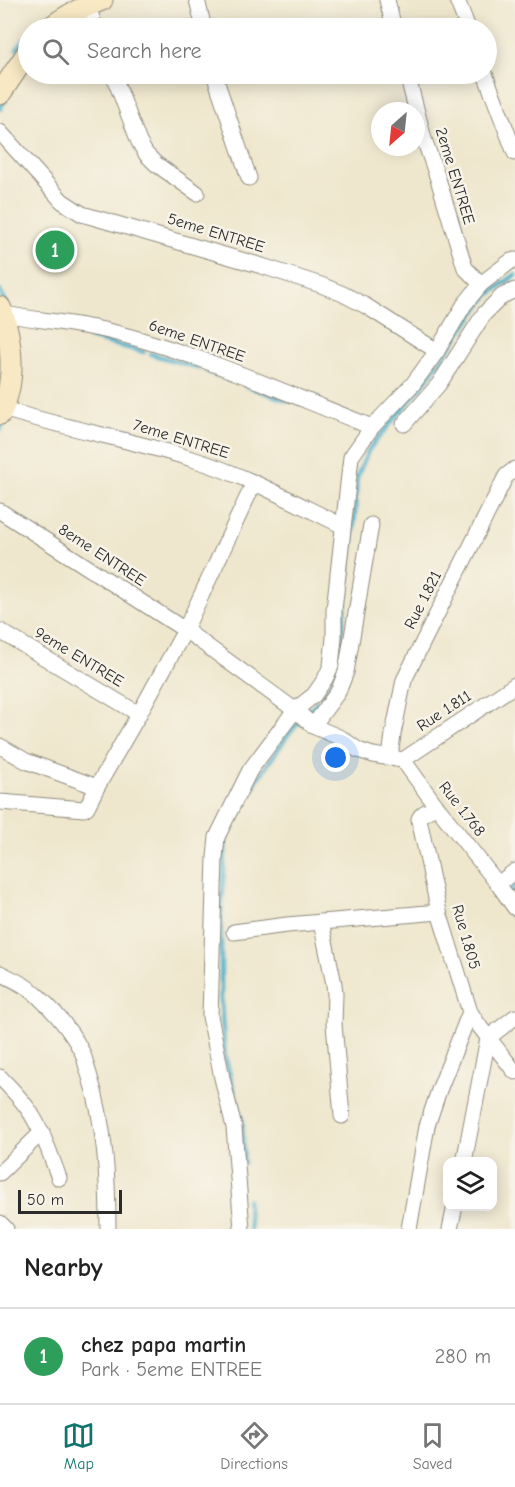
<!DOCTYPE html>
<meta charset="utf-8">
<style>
:root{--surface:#fff;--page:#f2f2f2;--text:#222;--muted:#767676;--line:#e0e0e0;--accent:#0f766e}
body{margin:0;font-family:"Comic Neue",sans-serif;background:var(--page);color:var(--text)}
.controls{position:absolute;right:18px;bottom:18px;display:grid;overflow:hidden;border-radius:12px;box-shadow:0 3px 15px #0003}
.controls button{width:54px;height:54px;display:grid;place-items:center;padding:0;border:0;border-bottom:2px solid var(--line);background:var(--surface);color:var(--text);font:30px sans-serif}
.compass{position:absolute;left:371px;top:102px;width:54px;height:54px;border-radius:50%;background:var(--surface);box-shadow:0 3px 15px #0003;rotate:207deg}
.scale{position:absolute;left:18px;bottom:15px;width:104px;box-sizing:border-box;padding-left:6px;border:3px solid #2b2b2b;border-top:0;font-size:16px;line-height:21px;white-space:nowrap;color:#2b2b2b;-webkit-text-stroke:4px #f7f3e8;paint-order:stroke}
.you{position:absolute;left:336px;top:758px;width:21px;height:21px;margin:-15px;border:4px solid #fff;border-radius:50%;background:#1a73e8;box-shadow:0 0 0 9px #1a73e833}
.badge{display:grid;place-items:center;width:39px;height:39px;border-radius:50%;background:var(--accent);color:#fff;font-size:20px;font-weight:700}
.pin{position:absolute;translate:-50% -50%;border:3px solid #fff;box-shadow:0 2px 6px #0006}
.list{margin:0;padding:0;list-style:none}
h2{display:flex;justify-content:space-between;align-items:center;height:78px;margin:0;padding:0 24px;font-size:26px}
h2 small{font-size:20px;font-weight:400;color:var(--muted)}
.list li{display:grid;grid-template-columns:39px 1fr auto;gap:18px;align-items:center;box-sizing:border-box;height:96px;padding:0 24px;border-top:2px solid var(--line)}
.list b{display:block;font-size:22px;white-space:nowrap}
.list p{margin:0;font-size:20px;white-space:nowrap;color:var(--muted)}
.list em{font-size:20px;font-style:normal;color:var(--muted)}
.icon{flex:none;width:33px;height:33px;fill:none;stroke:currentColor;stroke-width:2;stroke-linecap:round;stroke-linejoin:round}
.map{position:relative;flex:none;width:515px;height:1229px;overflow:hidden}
.search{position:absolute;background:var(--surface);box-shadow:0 3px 15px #0003;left:18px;right:18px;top:18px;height:66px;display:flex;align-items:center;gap:15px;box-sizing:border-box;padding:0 21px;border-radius:33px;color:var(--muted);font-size:22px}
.sheet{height:174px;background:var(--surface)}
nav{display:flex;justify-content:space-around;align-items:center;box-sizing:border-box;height:84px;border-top:2px solid var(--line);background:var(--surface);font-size:16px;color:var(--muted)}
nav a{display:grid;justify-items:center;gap:3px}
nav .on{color:var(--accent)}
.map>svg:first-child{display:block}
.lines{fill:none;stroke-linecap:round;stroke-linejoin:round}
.stream{stroke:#4cb0cb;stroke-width:4.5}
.street-casing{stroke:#8d897c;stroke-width:17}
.secondary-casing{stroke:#8d897c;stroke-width:23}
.street{stroke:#fff;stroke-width:15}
.secondary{stroke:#f8e8c3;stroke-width:21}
.labels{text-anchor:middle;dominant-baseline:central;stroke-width:5;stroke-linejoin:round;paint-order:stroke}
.street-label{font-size:16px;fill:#2b2b2b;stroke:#f7f3e8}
</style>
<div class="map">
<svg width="515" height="1229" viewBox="0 0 515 1229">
<rect width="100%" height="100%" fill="#f7f3e8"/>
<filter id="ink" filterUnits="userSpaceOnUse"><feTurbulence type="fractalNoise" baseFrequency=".0167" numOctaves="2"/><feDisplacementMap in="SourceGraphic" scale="12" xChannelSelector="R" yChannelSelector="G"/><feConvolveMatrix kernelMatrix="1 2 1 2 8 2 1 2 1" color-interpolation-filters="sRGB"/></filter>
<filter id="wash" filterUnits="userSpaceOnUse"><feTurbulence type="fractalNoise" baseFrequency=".008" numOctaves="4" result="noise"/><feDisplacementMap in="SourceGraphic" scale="24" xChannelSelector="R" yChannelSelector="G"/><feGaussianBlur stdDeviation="1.35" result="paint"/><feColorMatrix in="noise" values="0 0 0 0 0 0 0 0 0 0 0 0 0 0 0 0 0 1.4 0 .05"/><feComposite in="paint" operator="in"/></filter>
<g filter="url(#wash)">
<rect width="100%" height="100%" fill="#efe7cd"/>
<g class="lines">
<g class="stream">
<path d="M 35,28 L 44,20"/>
<path d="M 17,49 L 28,36"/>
<path d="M 0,109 L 6,98"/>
<path d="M 453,202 L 458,216"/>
<path d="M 459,221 L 464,237"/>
<path d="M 0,291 L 5,302"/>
<path d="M 89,338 L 144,352"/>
<path d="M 151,354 L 199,368"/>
<path d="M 206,371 L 228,379"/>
<path d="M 246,386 L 288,401"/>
<path d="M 0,430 L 5,419"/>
<path d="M 341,641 L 355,513 L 357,477 L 369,449 L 425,382 L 487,296 L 515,275"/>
<path d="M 322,696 L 337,677 L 338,664"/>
<path d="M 512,896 L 512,888 L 515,881"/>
<path d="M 244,1163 L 242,1120 L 225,1057 L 221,1003 L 221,918 L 226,836 L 257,780 L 290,732 L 317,702"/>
<path d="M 247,1199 L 250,1229"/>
</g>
</g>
</g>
<g filter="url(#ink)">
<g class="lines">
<g class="street-casing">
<g id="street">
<path d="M 197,0 L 204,28"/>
<path d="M 387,0 L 394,28"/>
<path d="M 457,0 L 468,28"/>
<path d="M 87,5 L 96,28"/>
<path d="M 113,74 L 139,142 L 146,154 L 156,164 L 197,193"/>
<path d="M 214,74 L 249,178"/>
<path d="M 407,74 L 424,139 L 438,179 L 465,268 L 481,284"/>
<path d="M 485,74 L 515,153"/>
<path d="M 0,132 L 62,201 L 82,214 L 262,266 L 321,285 L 343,294 L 366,306 L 437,351"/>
<path d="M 4,314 C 37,320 71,323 104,330 C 194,351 285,393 372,427"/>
<path d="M 0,408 C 63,428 129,439 192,459 C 245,475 293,502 343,526"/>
<path d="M 404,424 L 439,384 L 484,314 L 502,296 L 515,290"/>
<path d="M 0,511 L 185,630 L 299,713 L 313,726 L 341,738 L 358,750 L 373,755 L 403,760 L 515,685"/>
<path d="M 0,631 L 139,714"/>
<path d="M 313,726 L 338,692 L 346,672 L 371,525"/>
<path d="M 0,746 L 26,761 L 97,787"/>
<path d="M 390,758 L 393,734 L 404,680 L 506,476 L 515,469"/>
<path d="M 403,760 L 437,807 L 498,884 L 515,908"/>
<path d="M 0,802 L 84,809 L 87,807 L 97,787 L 139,714 L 185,630 L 254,483"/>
<path d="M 437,807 C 430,810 422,812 419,819 L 439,912 L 470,1012 L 480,1027 L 515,1072"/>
<path d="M 498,884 L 515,871"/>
<path d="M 321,922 L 334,984 L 335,994 L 334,1024 L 342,1116"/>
<path d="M 234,932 L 287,925 L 439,912"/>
<path d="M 0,973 C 14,980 28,986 39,997 C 55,1012 72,1032 82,1052 C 85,1058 86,1066 89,1074 C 105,1124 108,1176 108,1229"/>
<path d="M 0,1077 C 12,1090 25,1102 33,1117 C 45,1136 51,1157 59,1178"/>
<path d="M 464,1162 L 488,1038 L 515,1017"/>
<path d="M 0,1173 L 42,1132"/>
<path d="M 0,1223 L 6,1229"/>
<path d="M 242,1229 L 234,1127 L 222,1078 L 210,1016 L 215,858 L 217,837 L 250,770 L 295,710 L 314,695 L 325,679 L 331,666 L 334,638 L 334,610 L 351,457 L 372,427 L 413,384 L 437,351 L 464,305 L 481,284 L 511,261 L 515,260"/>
<path d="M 409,1229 L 427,1126 L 439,1090 L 470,1012"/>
<path d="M 450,1229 L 455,1206"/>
</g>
</g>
<g class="secondary-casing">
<g id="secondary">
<path d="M 50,28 C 66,15 83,7 102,0"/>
<path d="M 0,94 L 28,52"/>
<path d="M 0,307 C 4,316 6,325 8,334 C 13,362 13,388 0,414"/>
</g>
</g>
<use href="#street" class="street"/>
<use href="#secondary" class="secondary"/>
</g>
</g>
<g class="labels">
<g class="street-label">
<text transform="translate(455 176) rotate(73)">2eme ENTREE</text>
<text transform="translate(216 233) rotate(17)">5eme ENTREE</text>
<text transform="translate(197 341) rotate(19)">6eme ENTREE</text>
<text transform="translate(181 439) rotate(17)">7eme ENTREE</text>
<text transform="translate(102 555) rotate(33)">8eme ENTREE</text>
<text transform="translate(423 600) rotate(-63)">Rue 1.821</text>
<text transform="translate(79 657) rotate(31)">9eme ENTREE</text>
<text transform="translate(444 711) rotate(-33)">Rue 1.811</text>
<text transform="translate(462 809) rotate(52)">Rue 1.768</text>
<text transform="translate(466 937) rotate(74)">Rue 1.805</text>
</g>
</g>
</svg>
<div class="controls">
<button><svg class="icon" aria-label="layers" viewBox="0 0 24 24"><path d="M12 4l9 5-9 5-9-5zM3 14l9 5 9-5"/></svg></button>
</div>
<svg class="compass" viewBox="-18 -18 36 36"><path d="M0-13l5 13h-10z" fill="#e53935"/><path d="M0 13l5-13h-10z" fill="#767676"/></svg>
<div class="scale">50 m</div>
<div class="you"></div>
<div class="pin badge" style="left:55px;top:250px;background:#2e9e5b">1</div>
<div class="search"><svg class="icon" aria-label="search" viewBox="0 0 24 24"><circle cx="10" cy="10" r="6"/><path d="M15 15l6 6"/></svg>Search here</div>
</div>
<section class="sheet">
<h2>Nearby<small></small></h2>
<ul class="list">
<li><span class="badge" style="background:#2e9e5b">1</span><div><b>chez papa martin</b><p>Park · 5eme ENTREE</p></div><em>280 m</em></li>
</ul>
</section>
<nav>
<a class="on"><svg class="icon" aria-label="map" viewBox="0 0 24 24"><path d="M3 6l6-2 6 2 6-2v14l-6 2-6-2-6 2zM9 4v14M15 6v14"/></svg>Map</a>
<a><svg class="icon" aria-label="directions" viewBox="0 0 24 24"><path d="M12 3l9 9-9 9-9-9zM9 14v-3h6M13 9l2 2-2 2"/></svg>Directions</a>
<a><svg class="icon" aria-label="saved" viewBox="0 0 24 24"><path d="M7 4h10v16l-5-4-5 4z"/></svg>Saved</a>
</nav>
